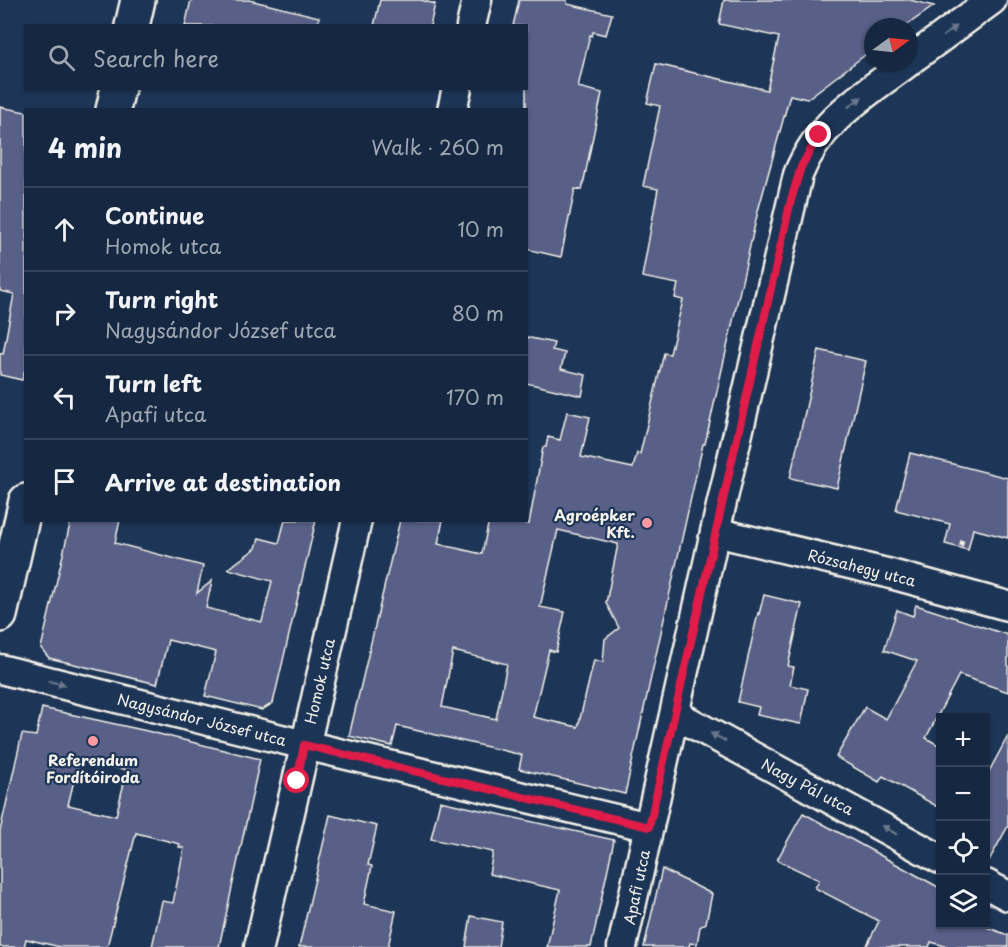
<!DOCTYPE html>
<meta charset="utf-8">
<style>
:root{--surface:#162841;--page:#23344c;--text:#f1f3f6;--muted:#9ea6b1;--line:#35445a}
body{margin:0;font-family:"Playpen Sans",sans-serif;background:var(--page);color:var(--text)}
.controls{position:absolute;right:18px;bottom:18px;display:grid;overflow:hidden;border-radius:0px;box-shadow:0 2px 4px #0004}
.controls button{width:54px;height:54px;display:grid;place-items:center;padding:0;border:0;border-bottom:2px solid var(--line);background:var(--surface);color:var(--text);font:30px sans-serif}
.compass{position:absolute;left:864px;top:18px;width:54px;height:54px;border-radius:50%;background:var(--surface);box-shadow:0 2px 4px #0004;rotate:75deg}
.stop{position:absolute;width:18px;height:18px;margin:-14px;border:4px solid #e11d48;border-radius:50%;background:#fff}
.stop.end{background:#e11d48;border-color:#fff;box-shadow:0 2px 6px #0008}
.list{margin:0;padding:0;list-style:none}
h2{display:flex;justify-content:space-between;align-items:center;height:78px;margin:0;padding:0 24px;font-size:26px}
h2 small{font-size:20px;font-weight:400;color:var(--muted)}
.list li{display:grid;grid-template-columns:39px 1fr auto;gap:18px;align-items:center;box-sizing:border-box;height:84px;padding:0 24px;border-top:2px solid var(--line)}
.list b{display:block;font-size:22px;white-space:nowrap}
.list p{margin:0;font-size:20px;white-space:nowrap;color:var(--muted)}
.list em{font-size:20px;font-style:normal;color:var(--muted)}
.icon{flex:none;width:33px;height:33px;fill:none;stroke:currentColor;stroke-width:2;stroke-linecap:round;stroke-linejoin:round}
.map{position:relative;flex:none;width:1008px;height:947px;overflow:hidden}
.search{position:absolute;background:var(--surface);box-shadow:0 2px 4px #0004;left:24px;top:24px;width:504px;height:66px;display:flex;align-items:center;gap:15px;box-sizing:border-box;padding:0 21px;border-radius:0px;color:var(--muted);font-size:22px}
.panel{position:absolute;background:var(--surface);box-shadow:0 2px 4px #0004;left:24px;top:108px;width:504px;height:414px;border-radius:0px}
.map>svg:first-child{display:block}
.building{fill:#596188;stroke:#f4f1e8;stroke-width:1.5;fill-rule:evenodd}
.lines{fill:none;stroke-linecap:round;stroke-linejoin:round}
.minor-casing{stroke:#f4f1e8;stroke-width:33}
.major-casing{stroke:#f4f1e8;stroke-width:38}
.path{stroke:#f4f1e8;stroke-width:4;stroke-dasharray:6 4.5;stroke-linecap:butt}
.minor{stroke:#1d3557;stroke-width:28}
.major{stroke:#1d3557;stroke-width:33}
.oneway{fill:#68778a}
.route{stroke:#e11d48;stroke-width:8}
.poi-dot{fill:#ff9aa2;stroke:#1d3557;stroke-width:2}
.labels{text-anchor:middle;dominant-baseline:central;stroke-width:4.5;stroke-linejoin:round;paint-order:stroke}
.poi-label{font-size:15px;font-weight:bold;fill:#f4f1e8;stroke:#1d3557;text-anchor:end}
.street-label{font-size:15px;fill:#f4f1e8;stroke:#1d3557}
</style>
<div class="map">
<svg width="1008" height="947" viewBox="0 0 1008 947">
<rect width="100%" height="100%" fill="#1d3557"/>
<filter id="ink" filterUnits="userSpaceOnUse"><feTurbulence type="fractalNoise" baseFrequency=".0167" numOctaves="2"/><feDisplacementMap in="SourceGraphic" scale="12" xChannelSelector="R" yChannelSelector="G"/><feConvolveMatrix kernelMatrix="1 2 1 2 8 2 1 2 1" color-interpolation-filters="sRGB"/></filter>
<g filter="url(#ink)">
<g class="building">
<path d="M 191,0 L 249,0 L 319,17 L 318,26 L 185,26 Z"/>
<path d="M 380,0 L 421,0 L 435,4 L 430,26 L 374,26 Z"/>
<path d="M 519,0 L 567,0 L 567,4 L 612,14 L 606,35 L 593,32 L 592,36 L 590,35 L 578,87 L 602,93 L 582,190 L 575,189 L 561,257 L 526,249 L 526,26 L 513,26 Z"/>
<path d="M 724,0 L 910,0 L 934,6 L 904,27 L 873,27 L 873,49 L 807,99 L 790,95 L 758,211 L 705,444 L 703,444 L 625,794 L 519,769 L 522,755 L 397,726 L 392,746 L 349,736 L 400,520 L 443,520 L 438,544 L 482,554 L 489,520 L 510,520 L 529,524 L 543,447 L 546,447 L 548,437 L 560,440 L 567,412 L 590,417 L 581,457 L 633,468 L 637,453 L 640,454 L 664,353 L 670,354 L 683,300 L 675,298 L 678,284 L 642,277 L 658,189 L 643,186 L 660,106 L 647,103 L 656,64 L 767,90 L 779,37 L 719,24 ZM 558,530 L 618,544 L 606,603 L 619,628 L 605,639 L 603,662 L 594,660 L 578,727 L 533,717 L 549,650 L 556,652 L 565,612 L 540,607 ZM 453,651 L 507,664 L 496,719 L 442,707 Z"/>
<path d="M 0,107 L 26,112 L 26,365 L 22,380 L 0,375 L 0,353 L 3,354 L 14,294 L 0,291 Z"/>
<path d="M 526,337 L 554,343 L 552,350 L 565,353 L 561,369 L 586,375 L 582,396 L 526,383 Z"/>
<path d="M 819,350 L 866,361 L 837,488 L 790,478 Z"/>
<path d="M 910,453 L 1008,478 L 1008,538 L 973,529 L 968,550 L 945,544 L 950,524 L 896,510 Z"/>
<path d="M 71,520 L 120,520 L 115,543 L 203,566 L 197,593 L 212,581 L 206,608 L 262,622 L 272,581 L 228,569 L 256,548 L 259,538 L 279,543 L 285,520 L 316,520 L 273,703 L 262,710 L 205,696 L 216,652 L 168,640 L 157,684 L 49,658 L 41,648 Z"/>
<path d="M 764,595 L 802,604 L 788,666 L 794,667 L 790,685 L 808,689 L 801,724 L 757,715 L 759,707 L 738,702 L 758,613 L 759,614 Z"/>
<path d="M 916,605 L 1008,635 L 1008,692 L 959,675 L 926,738 L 940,746 L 940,808 L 883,776 L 879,782 L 836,757 L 865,707 L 886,719 L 917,661 L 884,650 L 897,610 L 913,616 Z"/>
<path d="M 42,708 L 147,731 L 260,759 L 219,947 L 152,947 L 162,901 L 173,903 L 184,848 L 179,847 L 180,844 L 136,833 L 107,947 L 60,947 L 26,939 L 24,947 L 0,947 L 0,831 L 22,734 L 36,736 ZM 79,760 L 127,770 L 116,816 L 68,805 Z"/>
<path d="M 1008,736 L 1008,826 L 986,866 L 986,777 Z"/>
<path d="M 440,801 L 614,840 L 591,947 L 547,947 L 560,890 L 489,874 L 493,852 L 431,839 Z"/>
<path d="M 803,813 L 940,888 L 940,924 L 978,924 L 1008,935 L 1008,947 L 948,947 L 931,942 L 929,947 L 866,947 L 879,921 L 815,888 L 819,880 L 777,860 Z"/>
<path d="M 330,815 L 377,826 L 368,865 L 372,866 L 364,904 L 396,911 L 388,947 L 299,947 Z"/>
<path d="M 662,869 L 712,894 L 706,923 L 700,927 L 697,944 L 690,943 L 689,947 L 644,947 Z"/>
<path d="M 471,916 L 502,922 L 498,947 L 466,947 Z"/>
</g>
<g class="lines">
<g class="minor-casing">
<g id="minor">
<path d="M 471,26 L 477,0"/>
<path d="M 909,61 L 992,0"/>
<path d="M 452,110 L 457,88"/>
<path d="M 715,532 L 887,573 L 1008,606"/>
<path d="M 0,669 L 305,745 L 649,827"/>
<path d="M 675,714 L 940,859"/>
<path d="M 986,884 L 1008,896"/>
<path d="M 259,947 L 357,520"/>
<path d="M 622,947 L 715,532 L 798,175 C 819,121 863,96 907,63"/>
</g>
</g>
<g class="major-casing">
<g id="major">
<path d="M 132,26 L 138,0"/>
<path d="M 113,110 L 118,88"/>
<path d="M 0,615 L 26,501"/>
</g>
</g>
<path class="path" d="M 961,546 L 963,538"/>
<use href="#minor" class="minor"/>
<use href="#major" class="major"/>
</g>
<defs><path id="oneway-solid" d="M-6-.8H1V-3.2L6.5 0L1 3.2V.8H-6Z" transform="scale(1.5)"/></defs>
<g class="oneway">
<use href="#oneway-solid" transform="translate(950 31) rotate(-37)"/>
<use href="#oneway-solid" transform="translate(855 102) rotate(-37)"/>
<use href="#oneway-solid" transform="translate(57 683) rotate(14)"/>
<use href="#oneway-solid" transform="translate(718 737) rotate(-152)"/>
<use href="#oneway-solid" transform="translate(889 830) rotate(-151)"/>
</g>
</g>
<g class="lines" filter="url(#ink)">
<path class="route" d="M 297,781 L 304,745 L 649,827 L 791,200 L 801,167 L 819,135"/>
</g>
<g class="poi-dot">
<circle cx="647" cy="523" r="6"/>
<circle cx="93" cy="741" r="6"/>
</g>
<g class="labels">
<g class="poi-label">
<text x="635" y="514">Agroépker<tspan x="635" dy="17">Kft.</tspan></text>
<text x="93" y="759" text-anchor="middle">Referendum<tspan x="93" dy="17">Fordítóiroda</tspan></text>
</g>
<g class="street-label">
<text transform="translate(862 567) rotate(14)">Rózsahegy utca</text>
<text transform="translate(319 681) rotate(-77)">Homok utca</text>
<text transform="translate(202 719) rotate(14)">Nagysándor József utca</text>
<text transform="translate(808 786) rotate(28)">Nagy Pál utca</text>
<text transform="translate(636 887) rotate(-78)">Apafi utca</text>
</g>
</g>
</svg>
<div class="controls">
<button>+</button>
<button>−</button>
<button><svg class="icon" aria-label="locate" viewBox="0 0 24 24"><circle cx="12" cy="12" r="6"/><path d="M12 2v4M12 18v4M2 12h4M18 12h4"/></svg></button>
<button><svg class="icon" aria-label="layers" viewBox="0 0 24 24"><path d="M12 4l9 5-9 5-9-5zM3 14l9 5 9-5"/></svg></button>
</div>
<svg class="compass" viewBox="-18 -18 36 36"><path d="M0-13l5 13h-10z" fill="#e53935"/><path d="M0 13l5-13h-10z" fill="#9ea6b1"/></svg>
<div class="stop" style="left:297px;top:781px"></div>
<div class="stop end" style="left:819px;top:135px"></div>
<div class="search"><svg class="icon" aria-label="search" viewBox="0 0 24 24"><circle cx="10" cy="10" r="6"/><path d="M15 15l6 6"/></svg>Search here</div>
<section class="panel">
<h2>4 min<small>Walk · 260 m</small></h2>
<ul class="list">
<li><svg class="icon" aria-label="ahead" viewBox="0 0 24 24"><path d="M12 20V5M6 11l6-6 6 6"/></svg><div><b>Continue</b><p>Homok utca</p></div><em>10 m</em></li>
<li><svg class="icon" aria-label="right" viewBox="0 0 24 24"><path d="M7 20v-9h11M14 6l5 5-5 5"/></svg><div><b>Turn right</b><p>Nagysándor József utca</p></div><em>80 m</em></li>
<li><svg class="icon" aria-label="left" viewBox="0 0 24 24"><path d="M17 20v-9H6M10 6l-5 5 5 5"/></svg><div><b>Turn left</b><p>Apafi utca</p></div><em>170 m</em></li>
<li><svg class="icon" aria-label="arrive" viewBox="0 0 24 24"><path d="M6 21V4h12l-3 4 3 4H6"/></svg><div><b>Arrive at destination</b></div></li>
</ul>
</section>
</div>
